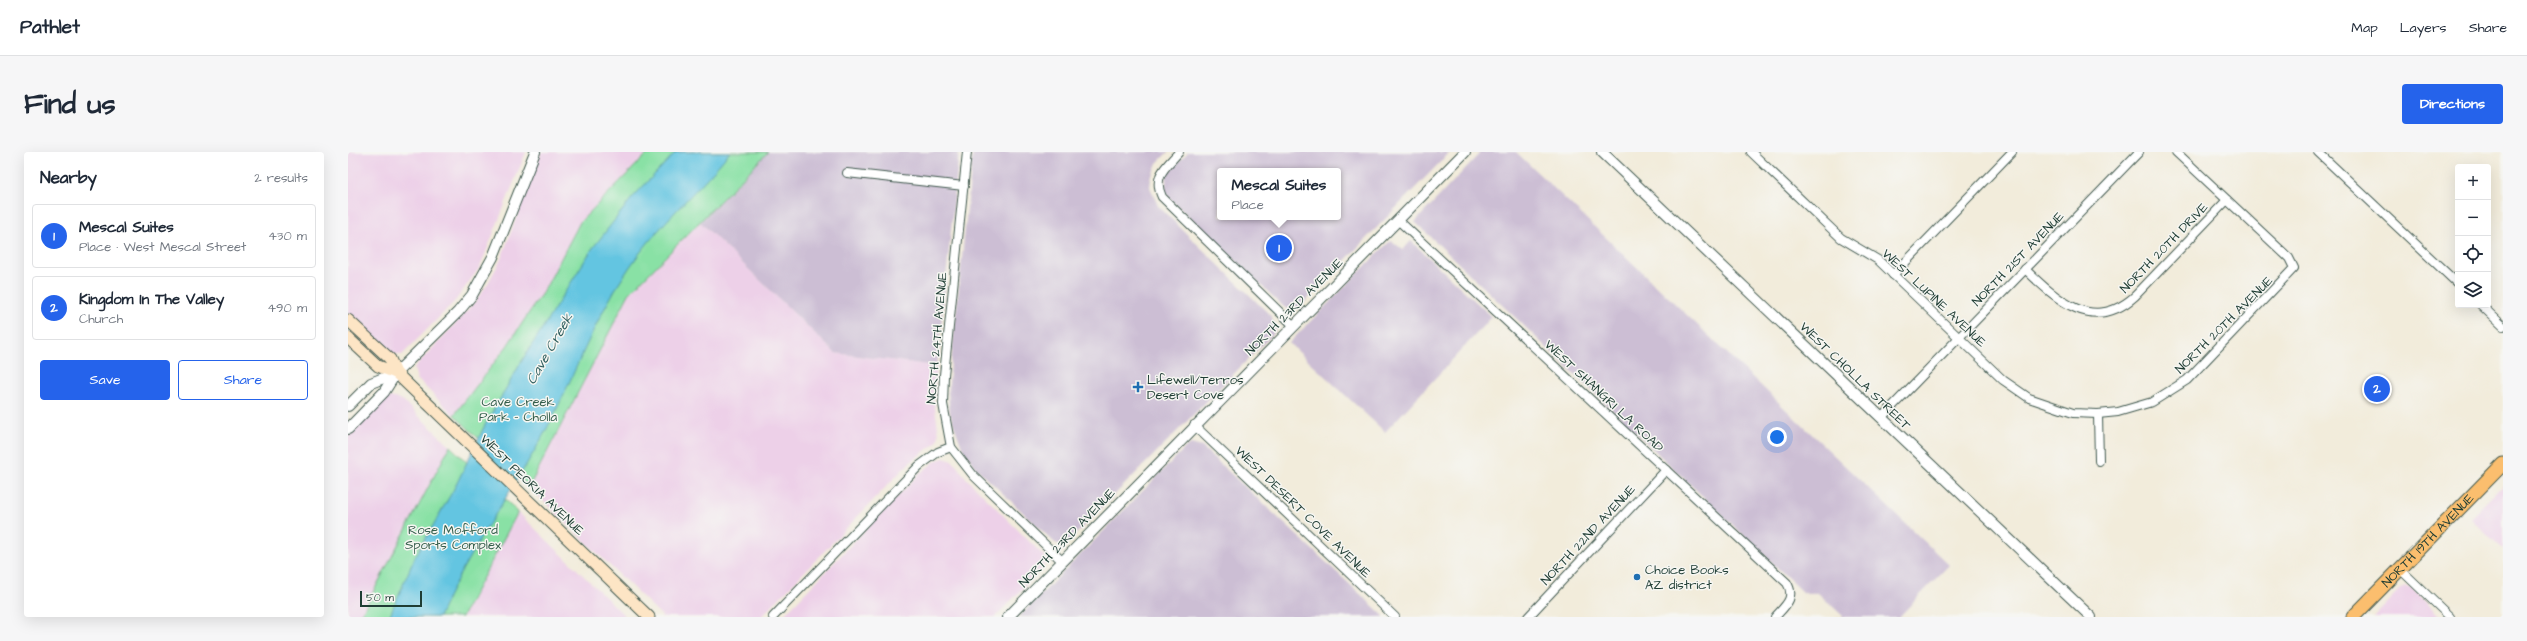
<!DOCTYPE html>
<meta charset="utf-8">
<style>
:root{--surface:#fff;--page:#f6f6f7;--text:#1f2937;--muted:#747a83;--line:#e0e1e3;--accent:#2563eb}
body{margin:0;font-family:"Architects Daughter",sans-serif;background:var(--page);color:var(--text)}
.controls{position:absolute;right:12px;top:12px;display:grid;overflow:hidden;border-radius:4px;box-shadow:0 4px 16px #0002}
.controls button{width:36px;height:36px;display:grid;place-items:center;padding:0;border:0;border-bottom:1px solid var(--line);background:var(--surface);color:var(--text);font:20px sans-serif}
.scale{position:absolute;left:12px;bottom:10px;width:62px;box-sizing:border-box;padding-left:4px;border:2px solid #1f3d34;border-top:0;font-size:11px;line-height:14px;white-space:nowrap;color:#1f3d34;-webkit-text-stroke:3px #f6f6f2;paint-order:stroke}
.you{position:absolute;left:1429px;top:285px;width:14px;height:14px;margin:-10px;border:3px solid #fff;border-radius:50%;background:#1a73e8;box-shadow:0 0 0 6px #1a73e833}
.badge{display:grid;place-items:center;width:26px;height:26px;border-radius:50%;background:var(--accent);color:#fff;font-size:13px;font-weight:700}
.pin{position:absolute;translate:-50% -50%;border:2px solid #fff;box-shadow:0 1px 4px #0006}
.popup{position:absolute;left:869px;top:16px;width:124px;height:52px;box-sizing:border-box;display:grid;place-content:center;border-radius:4px;background:var(--surface);filter:drop-shadow(0 1px 3px #0005);font-size:13px;white-space:nowrap;color:var(--muted)}
.popup b{font-size:15px;color:var(--text)}
.popup::after{content:'';position:absolute;left:50%;top:100%;margin-left:-8px;border:8px solid transparent;border-top-color:var(--surface)}
.list{margin:0;padding:0;list-style:none}
h2{display:flex;justify-content:space-between;align-items:center;height:52px;margin:0;padding:0 16px;font-size:17px}
h2 small{font-size:13px;font-weight:400;color:var(--muted)}
.list li{display:grid;grid-template-columns:26px 1fr auto;gap:12px;align-items:center;box-sizing:border-box;height:64px;margin:0 8px 8px;padding:0 8px;border:1px solid var(--line);border-radius:4px}
.list b{display:block;font-size:15px;white-space:nowrap}
.list p{margin:0;font-size:13px;white-space:nowrap;color:var(--muted)}
.list em{font-size:13px;font-style:normal;color:var(--muted)}
.actions{display:flex;gap:8px;padding:12px 16px}
.actions a{flex:1;padding:9px 0;border:1px solid var(--accent);border-radius:4px;text-align:center;font-size:14px;color:var(--accent)}
.actions .main{background:var(--accent);color:#fff}
.icon{flex:none;width:22px;height:22px;fill:none;stroke:currentColor;stroke-width:2;stroke-linecap:round;stroke-linejoin:round}
.map{position:relative;flex:none;width:2155px;height:465px;overflow:hidden;border-radius:4px}
header{display:flex;align-items:center;gap:24px;box-sizing:border-box;height:56px;padding:0 20px;background:var(--surface);border-bottom:1px solid var(--line)}
header strong{font-size:19px}
nav{display:flex;gap:22px;margin-inline-start:auto;font-size:14px}
.intro{display:flex;align-items:center;justify-content:space-between;box-sizing:border-box;height:96px;padding:0 24px}
h1{margin:0;font-size:28px}
.button{padding:10px 18px;border-radius:4px;background:var(--accent);color:#fff;font-size:14px;font-weight:700}
main{display:flex;gap:24px;padding:0 24px}
aside{flex:1;background:var(--surface);border-radius:4px;box-shadow:0 4px 16px #0002}
.map>svg:first-child{display:block}
.built{fill:#edd0e8}
.industrial{fill:#ccbed4;fill-rule:evenodd}
.green{fill:#89e1a5;stroke:#548f6c}
.water{fill:#63c5e1;stroke:#41818a}
.lines{fill:none;stroke-linecap:round;stroke-linejoin:round}
.minor-casing{stroke:#3f574d;stroke-width:10}
.tertiary-casing{stroke:#3f574d;stroke-width:12}
.secondary-casing{stroke:#3f574d;stroke-width:13}
.primary-casing{stroke:#3f574d;stroke-width:15}
.minor{stroke:#fff;stroke-width:8}
.tertiary{stroke:#fff;stroke-width:10}
.secondary{stroke:#fde5c5;stroke-width:11}
.primary{stroke:#fbbe6e;stroke-width:13}
.poi-dot{fill:#1f6fb2;stroke:#f6f6f2;stroke-width:1.5}
.labels{text-anchor:middle;dominant-baseline:central;stroke-width:3;stroke-linejoin:round;paint-order:stroke}
.street-label{font-size:13px;fill:#1f3d34;stroke:#f6f6f2}
.poi-label{font-size:13px;fill:#1f3d34;stroke:#f6f6f2;text-anchor:start}
.park-label{font-size:13px;fill:#345e4b;stroke:#f6f6f2}
.water-label{font-size:14px;font-style:italic;fill:#305f5f;stroke:#f6f6f2}
</style>
<header>
<strong>Pathlet</strong>
<nav><a>Map</a><a>Layers</a><a>Share</a></nav>
</header>
<div class="intro"><h1>Find us</h1><a class="button">Directions</a></div>
<main>
<aside>
<h2>Nearby<small>2 results</small></h2>
<ul class="list">
<li><span class="badge">1</span><div><b>Mescal Suites</b><p>Place · West Mescal Street</p></div><em>430 m</em></li>
<li><span class="badge">2</span><div><b>Kingdom In The Valley</b><p>Church</p></div><em>490 m</em></li>
</ul>
<div class="actions"><a class="main">Save</a><a>Share</a></div>
</aside>
<div class="map">
<svg width="2155" height="465" viewBox="0 0 2155 465">
<rect width="100%" height="100%" fill="#f6f6f2"/>
<filter id="ink" filterUnits="userSpaceOnUse"><feTurbulence type="fractalNoise" baseFrequency=".025" numOctaves="2"/><feDisplacementMap in="SourceGraphic" scale="8" xChannelSelector="R" yChannelSelector="G"/><feConvolveMatrix kernelMatrix="1 2 1 2 8 2 1 2 1" color-interpolation-filters="sRGB"/></filter>
<filter id="wash" filterUnits="userSpaceOnUse"><feTurbulence type="fractalNoise" baseFrequency=".012" numOctaves="4" result="noise"/><feDisplacementMap in="SourceGraphic" scale="16" xChannelSelector="R" yChannelSelector="G"/><feGaussianBlur stdDeviation="0.9" result="paint"/><feColorMatrix in="noise" values="0 0 0 0 0 0 0 0 0 0 0 0 0 0 0 0 0 1.4 0 .05"/><feComposite in="paint" operator="in"/></filter>
<g filter="url(#wash)">
<rect width="100%" height="100%" fill="#f2ecdb"/>
<g class="built">
<path d="M 0,0 L 178,0 L 132,115 L 107,149 L 54,203 L 43,202 L 0,161 Z"/>
<path d="M 193,0 L 301,0 L 232,70 L 198,135 L 159,194 L 106,263 L 69,227 L 66,216 L 124,154 L 139,133 L 153,107 Z"/>
<path d="M 352,70 L 487,201 L 589,214 L 585,244 L 591,282 L 589,290 L 562,310 L 413,465 L 315,465 L 181,335 L 281,142 Z"/>
<path d="M 42,245 L 54,248 L 102,294 L 12,465 L 0,465 L 0,285 L 36,248 Z"/>
<path d="M 596,306 L 605,309 L 619,327 L 697,405 L 696,415 L 647,465 L 434,465 L 571,322 L 589,308 Z"/>
<path d="M 2155,333 L 2155,397 L 2122,366 Z"/>
<path d="M 170,360 L 278,465 L 114,465 Z"/>
<path d="M 2058,434 L 2062,435 L 2093,465 L 2025,465 L 2053,436 Z"/>
</g>
<g class="industrial">
<path d="M 420,0 L 611,0 L 589,214 L 487,201 L 352,70 Z"/>
<path d="M 625,0 L 820,0 L 809,11 L 803,26 L 802,35 L 810,54 L 923,164 L 928,175 L 926,181 L 720,390 L 714,393 L 707,391 L 628,316 L 615,298 L 602,262 L 600,240 Z"/>
<path d="M 840,0 L 1102,0 L 951,156 L 942,158 L 936,155 L 821,46 L 817,38 L 819,22 ZM 872,19 L 990,19 L 990,65 L 872,65 Z"/>
<path d="M 1133,0 L 1168,0 L 1601,413 L 1551,465 L 1496,465 L 1470,441 L 1456,441 L 1067,70 Z"/>
<path d="M 1043,88 L 1055,98 L 1063,89 L 1144,165 L 1037,280 L 941,191 Z"/>
<path d="M 843,292 L 854,295 L 1037,465 L 671,465 L 838,295 Z"/>
</g>
<g class="green">
<path d="M 301,0 L 420,0 L 281,142 L 181,335 L 106,263 L 159,194 L 198,135 L 232,70 Z"/>
<path d="M 102,294 L 170,360 L 114,465 L 12,465 Z"/>
</g>
<path class="water" d="M 328,0 L 382,0 C 349,40 310,73 281,116 C 242,172 222,239 187,298 C 155,353 116,406 91,465 L 41,465 L 67,405 L 107,335 L 137,273 L 175,207 L 244,97 L 284,46 Z"/>
</g>
<g filter="url(#ink)">
<g class="lines">
<g class="minor-casing">
<g id="minor">
<path d="M 619,0 L 596,223 L 595,252 L 603,295 L 625,323 L 714,409"/>
<path d="M 831,0 C 818,15 804,24 814,45 L 946,174"/>
<path d="M 1403,0 L 1493,86 L 1530,108 L 1655,228 L 1681,246 L 1725,261 L 1750,262 L 1770,260 L 1804,250 L 1839,228 L 1946,116 L 1941,106 L 1828,0"/>
<path d="M 1970,0 L 2110,132"/>
<path d="M 499,21 L 616,34"/>
<path d="M 1050,68 L 1439,431 C 1448,446 1437,454 1427,465"/>
<path d="M 1677,117 C 1709,148 1745,182 1787,144 L 1879,48"/>
<path d="M 1545,123 L 1664,0"/>
<path d="M 2133,153 L 2155,174"/>
<path d="M 1750,262 L 1751,309"/>
<path d="M 1533,266 L 1791,0"/>
<path d="M 846,273 L 1047,465"/>
<path d="M 2052,417 L 2102,465"/>
<path d="M 425,465 L 571,314 L 590,300 L 603,295"/>
<path d="M 1180,465 L 1318,318"/>
</g>
</g>
<g class="tertiary-casing">
<g id="tertiary">
<path d="M 1254,0 L 1743,465"/>
<path d="M 0,254 L 23,231 L 48,221"/>
<path d="M 0,277 L 36,240 L 48,221 L 110,160 L 124,143 L 145,105 L 187,0"/>
<path d="M 660,465 L 1117,0"/>
</g>
</g>
<g class="secondary-casing">
<g id="secondary">
<path d="M 0,168 L 42,207 L 48,221 L 301,465"/>
<path d="M 0,186 L 30,214 L 48,221"/>
</g>
</g>
<g class="primary-casing">
<g id="primary">
<path id="s1" d="M 2005,465 L 2155,312"/>
</g>
</g>
<use href="#minor" class="minor"/>
<use href="#tertiary" class="tertiary"/>
<use href="#secondary" class="secondary"/>
<use href="#primary" class="primary"/>
</g>
</g>
<g class="poi-dot">
<path d="M788 229h4v4h4v4h-4v4h-4v-4h-4v-4h4z"/>
<circle cx="1289" cy="425" r="4"/>
</g>
<g class="labels">
<g class="street-label">
<text transform="translate(1816 96) rotate(-46)">NORTH 20TH DRIVE</text>
<text transform="translate(1670 107) rotate(-46)">NORTH 21ST AVENUE</text>
<text transform="translate(1586 146) rotate(43)">WEST LUPINE AVENUE</text>
<text transform="translate(946 155) rotate(-45)">NORTH 23RD AVENUE</text>
<text transform="translate(1876 173) rotate(-45)">NORTH 20TH AVENUE</text>
<text transform="translate(589 186) rotate(-85)">NORTH 24TH AVENUE</text>
<text transform="translate(1507 224) rotate(44)">WEST CHOLLA STREET</text>
<text transform="translate(1256 244) rotate(43)">WEST SHANGRI LA ROAD</text>
<text transform="translate(184 333) rotate(44)">WEST PEORIA AVENUE</text>
<text transform="translate(955 360) rotate(44)">WEST DESERT COVE AVENUE</text>
<text transform="translate(1240 383) rotate(-47)">NORTH 22ND AVENUE</text>
<text transform="translate(719 386) rotate(-46)">NORTH 23RD AVENUE</text>
<text stroke="none"><textPath href="#s1" startOffset="107">NORTH 19TH AVENUE</textPath></text>
</g>
<g class="poi-label">
<text x="799" y="228">Lifewell/Terros<tspan x="799" dy="15">Desert Cove</tspan></text>
<text x="1297" y="418">Choice Books<tspan x="1297" dy="15">AZ district</tspan></text>
</g>
<g class="park-label">
<text x="170" y="250">Cave Creek<tspan x="170" dy="15">Park - Cholla</tspan></text>
<text x="105" y="378">Rose Mofford<tspan x="105" dy="15">Sports Complex</tspan></text>
</g>
<g class="water-label">
<text transform="translate(202 197) rotate(-60)">Cave Creek</text>
</g>
</g>
</svg>
<div class="controls">
<button>+</button>
<button>−</button>
<button><svg class="icon" aria-label="locate" viewBox="0 0 24 24"><circle cx="12" cy="12" r="6"/><path d="M12 2v4M12 18v4M2 12h4M18 12h4"/></svg></button>
<button><svg class="icon" aria-label="layers" viewBox="0 0 24 24"><path d="M12 4l9 5-9 5-9-5zM3 14l9 5 9-5"/></svg></button>
</div>
<div class="scale">50 m</div>
<div class="you"></div>
<div class="pin badge" style="left:931px;top:96px">1</div>
<div class="popup"><b>Mescal Suites</b>Place</div>
<div class="pin badge" style="left:2029px;top:237px">2</div>
</div>
</main>
